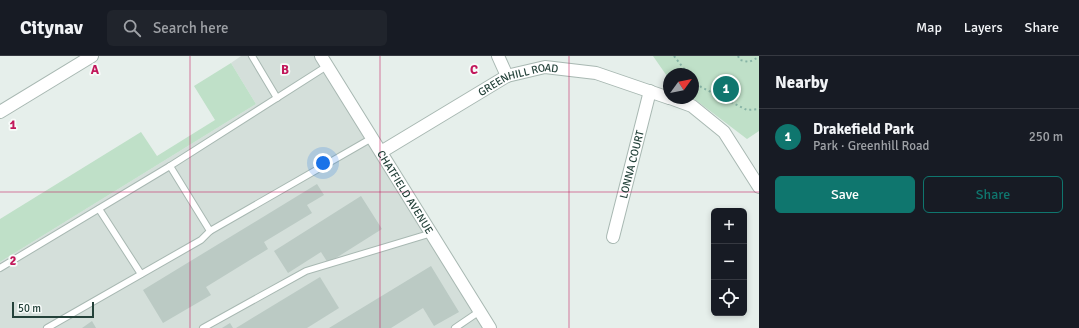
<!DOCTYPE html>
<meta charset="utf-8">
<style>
:root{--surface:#171b24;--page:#20242c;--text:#f1f3f6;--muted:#9ea1a6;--line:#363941;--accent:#0f766e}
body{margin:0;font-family:Signika,sans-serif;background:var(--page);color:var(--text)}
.controls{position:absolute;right:12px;bottom:12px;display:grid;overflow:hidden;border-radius:6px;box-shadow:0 2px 6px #0003}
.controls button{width:36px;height:36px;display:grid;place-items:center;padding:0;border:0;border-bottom:1px solid var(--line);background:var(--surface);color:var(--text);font:20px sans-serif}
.compass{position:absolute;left:663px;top:12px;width:36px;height:36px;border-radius:50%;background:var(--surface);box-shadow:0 2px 6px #0003;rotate:57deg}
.scale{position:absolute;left:12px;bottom:10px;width:82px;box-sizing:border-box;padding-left:4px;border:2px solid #24423a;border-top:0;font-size:11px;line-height:14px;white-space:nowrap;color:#24423a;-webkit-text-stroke:3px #f7fbf9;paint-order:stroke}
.you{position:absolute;left:323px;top:107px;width:14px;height:14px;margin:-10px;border:3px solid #fff;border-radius:50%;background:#1a73e8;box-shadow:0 0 0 6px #1a73e833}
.badge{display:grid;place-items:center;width:26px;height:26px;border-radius:50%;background:var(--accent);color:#fff;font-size:13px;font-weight:700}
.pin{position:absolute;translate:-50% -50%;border:2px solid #fff;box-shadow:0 1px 4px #0006}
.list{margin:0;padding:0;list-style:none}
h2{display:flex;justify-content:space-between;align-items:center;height:52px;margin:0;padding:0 16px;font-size:17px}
h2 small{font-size:13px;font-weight:400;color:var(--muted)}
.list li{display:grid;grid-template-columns:26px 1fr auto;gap:12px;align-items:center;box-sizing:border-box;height:56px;padding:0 16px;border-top:1px solid var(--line)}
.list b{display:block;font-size:15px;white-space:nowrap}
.list p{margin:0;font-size:13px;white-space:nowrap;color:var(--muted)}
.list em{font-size:13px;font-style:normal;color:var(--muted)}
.actions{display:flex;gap:8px;padding:12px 16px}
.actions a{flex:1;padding:9px 0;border:1px solid var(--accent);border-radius:6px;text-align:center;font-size:14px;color:var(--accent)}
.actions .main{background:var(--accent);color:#fff}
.icon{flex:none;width:22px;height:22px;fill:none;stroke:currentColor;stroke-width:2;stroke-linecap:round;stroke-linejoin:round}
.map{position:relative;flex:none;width:759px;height:272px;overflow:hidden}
header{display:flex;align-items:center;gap:24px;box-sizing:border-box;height:56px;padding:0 20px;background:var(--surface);border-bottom:1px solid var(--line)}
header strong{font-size:19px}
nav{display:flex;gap:22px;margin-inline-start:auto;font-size:14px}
.search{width:280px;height:36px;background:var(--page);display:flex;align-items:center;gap:10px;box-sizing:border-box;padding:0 14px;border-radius:6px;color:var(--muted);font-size:15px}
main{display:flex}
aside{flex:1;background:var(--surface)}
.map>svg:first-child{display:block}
.built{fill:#d4dfda}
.green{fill:#bfe0c8}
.building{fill:#bbcac4}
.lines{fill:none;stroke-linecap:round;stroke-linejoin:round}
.lane-casing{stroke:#a8b8b2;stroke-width:8}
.street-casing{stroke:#a8b8b2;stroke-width:14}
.path{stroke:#86b3a5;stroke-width:2;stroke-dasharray:2 3;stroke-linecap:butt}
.lane{stroke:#fff;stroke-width:6}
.street{stroke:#fff;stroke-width:12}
.grid{fill:none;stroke:#c2185b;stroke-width:1;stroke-opacity:0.55}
.labels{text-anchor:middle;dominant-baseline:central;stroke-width:3.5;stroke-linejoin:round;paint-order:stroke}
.street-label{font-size:11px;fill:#24423a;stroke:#f7fbf9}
.grid-label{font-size:13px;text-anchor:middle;font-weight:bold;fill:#c2185b;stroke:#f7fbf9;stroke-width:3.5;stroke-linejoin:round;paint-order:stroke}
</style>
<header>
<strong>Citynav</strong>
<div class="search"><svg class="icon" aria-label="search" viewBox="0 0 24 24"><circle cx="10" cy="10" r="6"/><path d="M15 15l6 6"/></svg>Search here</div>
<nav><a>Map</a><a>Layers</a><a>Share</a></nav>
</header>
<main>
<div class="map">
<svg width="759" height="272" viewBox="0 0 759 272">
<rect width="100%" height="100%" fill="#e6efeb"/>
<path class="built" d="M 241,0 L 326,0 L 495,272 L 0,272 L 0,206 L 256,48 L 231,7 Z"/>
<g class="green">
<path d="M 653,0 L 759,0 L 759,75 L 747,83 L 693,42 L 693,18 L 669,18 L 669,23 Z"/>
<path d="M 231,7 L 256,48 L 0,206 L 0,163 L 141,76 L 157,100 L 215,64 L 194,30 Z"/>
</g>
<g class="building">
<path d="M 317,128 L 324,139 L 307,149 L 312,157 L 264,186 L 268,193 L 206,231 L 211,239 L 163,267 L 143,234 Z"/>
<path d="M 361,140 L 382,173 L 328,207 L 321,196 L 288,217 L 274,195 Z"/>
<path d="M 431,210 L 459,256 L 434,270 L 423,252 L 391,272 L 329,272 Z"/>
<path d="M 320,221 L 339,252 L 307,272 L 236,272 Z"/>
<path d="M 92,265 L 96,272 L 82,272 Z"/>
<path d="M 230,267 L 233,272 L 222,272 Z"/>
</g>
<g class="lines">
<g class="lane-casing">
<g id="lane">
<path d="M 252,0 L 277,42"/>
<path d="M 327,10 L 170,110 L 210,175 L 372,82"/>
<path d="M 99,153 L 141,218"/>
<path d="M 0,212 L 170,110"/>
<path d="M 47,272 L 201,184 L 210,175"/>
<path d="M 203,272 L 306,215 L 432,177"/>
<path d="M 455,272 L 480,255"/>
</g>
</g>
<g class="street-casing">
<g id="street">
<path id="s1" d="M 321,0 L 490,272"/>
<path d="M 498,0 L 507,20"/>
<path d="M 670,42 L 692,50 L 724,76 L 759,131"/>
<path d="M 0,56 L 92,0"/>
<path id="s2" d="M 381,96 L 507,20 L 545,11 L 596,17 L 669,42"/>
<path id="s3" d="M 613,181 L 650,35"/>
</g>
</g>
<g class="path">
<path d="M 674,0 L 688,18"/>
<path d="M 738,0 L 740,4 L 749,6 L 759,1"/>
<path d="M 693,23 L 701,31 L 747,54 L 759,53"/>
</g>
<use href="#lane" class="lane"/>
<use href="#street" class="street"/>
</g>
<path class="grid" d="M 190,0 L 190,272M 380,0 L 380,272M 569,0 L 569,272M 0,136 L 759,136"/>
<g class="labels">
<g class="street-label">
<text stroke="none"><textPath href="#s2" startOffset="157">GREENHILL ROAD</textPath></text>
<text stroke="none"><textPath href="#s3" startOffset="75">LONNA COURT</textPath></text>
<text stroke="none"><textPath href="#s1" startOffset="160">CHATFIELD AVENUE</textPath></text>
</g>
</g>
<g class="grid-label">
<text x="95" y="18">A</text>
<text x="285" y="18">B</text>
<text x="474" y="18">C</text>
<text x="13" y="73">1</text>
<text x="13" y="209">2</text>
</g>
</svg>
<div class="controls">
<button>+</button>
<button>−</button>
<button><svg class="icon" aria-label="locate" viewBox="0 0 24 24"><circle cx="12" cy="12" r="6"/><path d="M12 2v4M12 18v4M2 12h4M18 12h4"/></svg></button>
</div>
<svg class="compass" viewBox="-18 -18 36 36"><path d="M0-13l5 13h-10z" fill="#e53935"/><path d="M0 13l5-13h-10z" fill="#9ea1a6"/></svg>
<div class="scale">50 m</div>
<div class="you"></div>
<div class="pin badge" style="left:726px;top:33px">1</div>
</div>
<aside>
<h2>Nearby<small></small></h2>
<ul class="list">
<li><span class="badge">1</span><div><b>Drakefield Park</b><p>Park · Greenhill Road</p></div><em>250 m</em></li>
</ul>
<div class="actions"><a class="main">Save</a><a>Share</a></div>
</aside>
</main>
